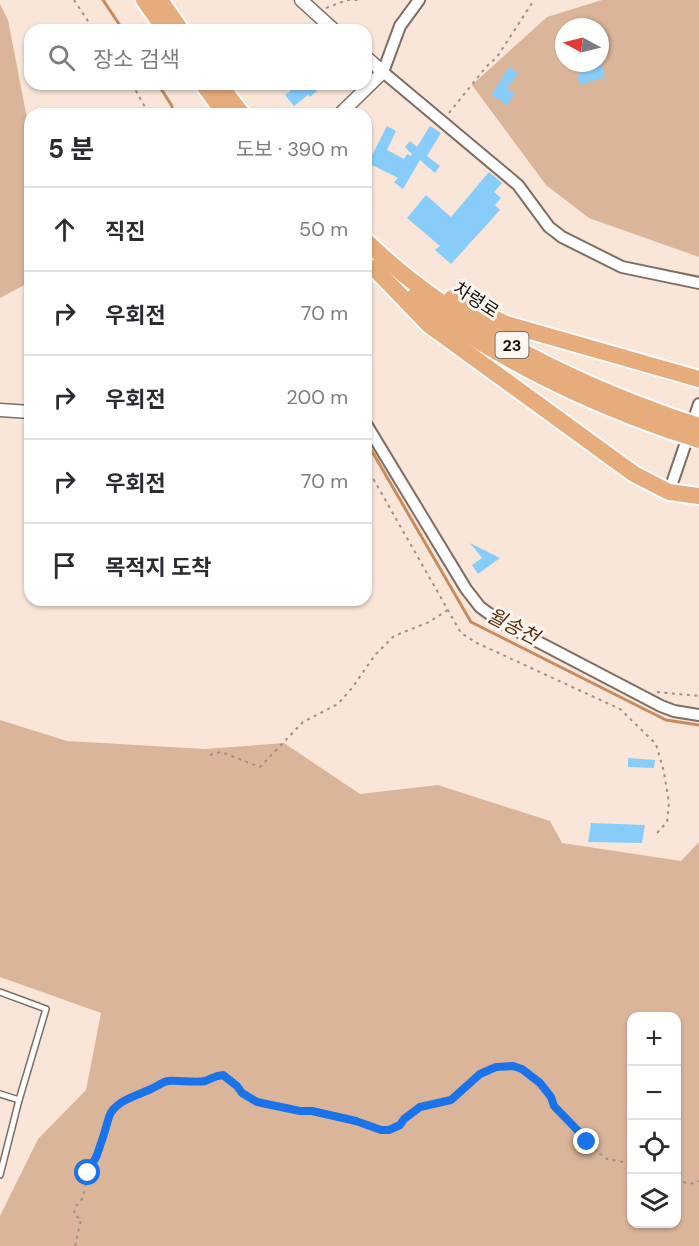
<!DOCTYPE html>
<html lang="ko">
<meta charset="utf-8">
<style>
:root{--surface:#fff;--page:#f2f2f3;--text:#2b2b33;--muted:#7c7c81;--line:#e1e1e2}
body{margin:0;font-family:"DM Sans","Noto Sans KR",sans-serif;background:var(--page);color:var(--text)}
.controls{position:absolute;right:18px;bottom:18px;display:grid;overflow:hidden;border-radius:12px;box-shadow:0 2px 4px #0004}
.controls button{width:54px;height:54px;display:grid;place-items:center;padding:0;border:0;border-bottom:2px solid var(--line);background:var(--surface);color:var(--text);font:30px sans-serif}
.compass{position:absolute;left:555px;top:18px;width:54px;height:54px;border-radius:50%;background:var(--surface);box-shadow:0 2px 4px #0004;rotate:277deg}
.stop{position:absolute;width:18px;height:18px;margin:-14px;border:4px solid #1a73e8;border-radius:50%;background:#fff}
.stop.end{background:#1a73e8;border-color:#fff;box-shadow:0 2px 6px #0008}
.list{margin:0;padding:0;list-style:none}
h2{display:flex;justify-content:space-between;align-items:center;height:78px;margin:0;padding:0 24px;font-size:26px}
h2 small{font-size:20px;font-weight:400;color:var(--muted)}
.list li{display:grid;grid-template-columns:39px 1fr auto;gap:18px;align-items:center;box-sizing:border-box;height:84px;padding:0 24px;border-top:2px solid var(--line)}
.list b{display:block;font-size:22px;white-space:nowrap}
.list em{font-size:20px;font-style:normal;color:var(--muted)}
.icon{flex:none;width:33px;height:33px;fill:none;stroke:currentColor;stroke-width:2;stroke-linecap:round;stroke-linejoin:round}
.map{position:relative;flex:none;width:699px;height:1246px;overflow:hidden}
.search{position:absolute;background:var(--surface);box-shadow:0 2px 4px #0004;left:24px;top:24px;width:348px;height:66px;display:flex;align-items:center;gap:15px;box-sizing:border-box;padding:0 21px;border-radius:18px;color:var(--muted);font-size:22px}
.panel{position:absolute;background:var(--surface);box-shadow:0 2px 4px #0004;left:24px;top:108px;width:348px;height:498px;border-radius:18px}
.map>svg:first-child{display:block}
.green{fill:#dbb59a;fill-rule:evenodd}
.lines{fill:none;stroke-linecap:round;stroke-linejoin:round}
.stream{stroke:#c78c5e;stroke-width:3}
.building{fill:#88ccfa}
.service-casing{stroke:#7e6e62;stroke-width:8}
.minor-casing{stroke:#7e6e62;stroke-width:14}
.tertiary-casing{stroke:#7e6e62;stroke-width:15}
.trunk-casing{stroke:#fff;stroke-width:20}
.path{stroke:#9e9087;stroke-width:2;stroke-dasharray:3 4.5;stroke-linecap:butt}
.service{stroke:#fff;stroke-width:5}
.minor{stroke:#fff;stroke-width:10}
.tertiary{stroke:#fff;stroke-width:12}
.trunk{stroke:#e7ac7c;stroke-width:16}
.trunk-bridge-casing{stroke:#fff;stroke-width:20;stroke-linecap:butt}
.trunk-bridge{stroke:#e7ac7c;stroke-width:16}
.route{stroke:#1a73e8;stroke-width:8}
.labels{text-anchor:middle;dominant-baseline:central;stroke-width:6;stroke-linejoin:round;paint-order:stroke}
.shield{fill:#fdf6f1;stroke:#5a544f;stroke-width:1.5}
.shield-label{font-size:16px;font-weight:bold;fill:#140e0a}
.street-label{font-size:18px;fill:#140e0a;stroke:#fdf6f1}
.water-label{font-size:20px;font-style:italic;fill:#59320e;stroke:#fdf6f1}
</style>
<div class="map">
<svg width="699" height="1246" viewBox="0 0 699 1246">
<rect width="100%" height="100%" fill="#f9e6d9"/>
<g class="green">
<path d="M 602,0 L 699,0 L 699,257 L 589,218 L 546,185 L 472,85 L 547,17 ZM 564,27 L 600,27 L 600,63 L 564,63 Z"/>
<path d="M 0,4 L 8,20 L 30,134 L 30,282 L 0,298 Z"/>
<path d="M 0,720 L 67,741 L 205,749 L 284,743 L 360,794 L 438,785 L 550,821 L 562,843 L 681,861 L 699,842 L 699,1246 L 0,1246 L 0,1216 L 38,1139 L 86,1090 L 101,1013 L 0,977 ZM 632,1016 L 676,1016 L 676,1224 L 632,1224 Z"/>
</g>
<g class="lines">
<g class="stream">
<path d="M 103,0 L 123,30"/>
<path d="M 158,84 L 172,106 L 172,114"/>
<path d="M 366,441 L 471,622 L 666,720 L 699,725"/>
</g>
</g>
<g class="building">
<path d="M 588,63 L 601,63 L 605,77 L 580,85 L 577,77 Z"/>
<path d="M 509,67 L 518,73 L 507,89 L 515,94 L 507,105 L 491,95 Z"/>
<path d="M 299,84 L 311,84 L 317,91 L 310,97 L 308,95 L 294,106 L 285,95 Z"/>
<path d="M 387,126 L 396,131 L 387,150 L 404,159 L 407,154 L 411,156 L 412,154 L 405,147 L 410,141 L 417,147 L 430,126 L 441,133 L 427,156 L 440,166 L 435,173 L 420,160 L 403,189 L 394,182 L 398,178 L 368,163 Z"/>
<path d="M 489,172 L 502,183 L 494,192 L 501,198 L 495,205 L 500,210 L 451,264 L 435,250 L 440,246 L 407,218 L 426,195 L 451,217 Z"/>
<path d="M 470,543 L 500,558 L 478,574 L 472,565 L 482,558 Z"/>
<path d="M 628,758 L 655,760 L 654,768 L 628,767 Z"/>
<path d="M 591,823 L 645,825 L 642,843 L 588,842 Z"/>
</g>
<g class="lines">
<g class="service-casing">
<g id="service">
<path d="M 0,992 L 46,1009 L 19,1100 L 0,1175"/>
<path d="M 0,1094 L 19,1100"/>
</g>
</g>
<g class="minor-casing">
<g id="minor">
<path d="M 419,0 L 400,26 L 383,72 L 518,185 L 549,227 L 562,237 L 622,267 L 699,283"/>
<path d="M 366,424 L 466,589 L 480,607 L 502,623 L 661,706 L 674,711 L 699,715"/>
<path d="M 674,494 L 669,492 L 699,404"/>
</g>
</g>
<g class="tertiary-casing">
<g id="tertiary">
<path d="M 301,0 L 334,30"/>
<path d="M 340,114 L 383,72 L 366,57"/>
<path d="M 0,410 L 30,412"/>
</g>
</g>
<g class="trunk-casing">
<g id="trunk">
<path d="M 144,0 L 165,30"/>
<path d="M 160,0 L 181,30"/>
<path d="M 203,84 L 225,114"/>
<path d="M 219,84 L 242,114"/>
<path d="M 366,241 C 448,321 568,381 675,418"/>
<path d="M 374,268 L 429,325 L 634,474 L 669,492 L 699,496"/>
<path d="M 414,297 C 492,356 579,399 671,431"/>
<path d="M 452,298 L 506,324 L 699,379"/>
</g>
</g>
<g class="path">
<path d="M 74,0 L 94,30"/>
<path d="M 326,8 L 347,0 L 358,0"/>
<path d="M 132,84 L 149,114"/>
<path d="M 449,113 L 486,67 L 497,57 L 534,0"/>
<path d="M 366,466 L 461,633 L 477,643 L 620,709 L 656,744 L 664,772 L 669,803 L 667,822 L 656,834"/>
<path d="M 657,692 L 699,696"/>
<path d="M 210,755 L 221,752 L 260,767 L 303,722 L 338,704 L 352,688 L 375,655 L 394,636 L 429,622 L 448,610"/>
<path d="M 676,1180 L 690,1184 L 699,1181"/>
<path d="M 75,1246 L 81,1219 L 74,1215 L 75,1207 L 83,1198 L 88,1173 L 91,1162 L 99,1152 L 104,1132 L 109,1124 L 109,1116 L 119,1104 L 140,1092 L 168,1081 L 204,1081 L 211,1077 L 223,1075 L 237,1086 L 241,1093 L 257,1102 L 300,1111 L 312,1111 L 356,1121 L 381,1130 L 395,1129 L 420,1107 L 451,1100 L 480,1074 L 506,1065 L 522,1069 L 540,1083 L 551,1097 L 554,1106 L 599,1154 L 603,1155 L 607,1159 L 623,1162 L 632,1166"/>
</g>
<use href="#service" class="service"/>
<use href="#minor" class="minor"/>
<use href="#tertiary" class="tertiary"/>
<use href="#trunk" class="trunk"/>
<g class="trunk-bridge-casing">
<g id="trunk-bridge">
<path d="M 675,418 L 699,426"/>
<path d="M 671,431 L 699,440"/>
</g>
</g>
<use href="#trunk-bridge" class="trunk-bridge"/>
</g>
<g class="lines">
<path class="route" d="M 88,1173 C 90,1165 96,1160 98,1152 C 102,1141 106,1128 109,1117 C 114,1101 138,1095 151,1089 C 156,1087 162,1082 168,1081 C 177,1080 197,1083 205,1081 C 212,1078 215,1076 223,1075 L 237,1086 L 242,1093 L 257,1102 L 300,1111 L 312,1111 L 356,1121 L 381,1130 L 389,1130 L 400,1125 L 404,1119 L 420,1107 L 451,1100 L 480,1074 L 496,1067 L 513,1066 L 522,1069 L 540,1083 L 551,1097 L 554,1106 L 586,1139 L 587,1142"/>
</g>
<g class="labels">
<rect class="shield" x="495.5" y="332" width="33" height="26" rx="4.5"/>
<g class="shield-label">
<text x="512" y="345">23</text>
</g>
<g class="street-label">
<text transform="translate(476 300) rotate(33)">차령로</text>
</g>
<g class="water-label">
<text transform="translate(513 626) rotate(27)">월송천</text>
</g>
</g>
</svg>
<div class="controls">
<button>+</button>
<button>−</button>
<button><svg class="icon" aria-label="locate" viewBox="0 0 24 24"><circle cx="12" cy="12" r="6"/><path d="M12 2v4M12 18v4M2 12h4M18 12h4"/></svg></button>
<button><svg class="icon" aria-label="layers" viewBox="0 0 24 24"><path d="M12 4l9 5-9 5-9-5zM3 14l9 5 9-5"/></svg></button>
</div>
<svg class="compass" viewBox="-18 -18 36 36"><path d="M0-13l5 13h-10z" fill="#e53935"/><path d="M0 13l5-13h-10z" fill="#7c7c81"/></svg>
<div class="stop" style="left:88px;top:1173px"></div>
<div class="stop end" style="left:587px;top:1142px"></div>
<div class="search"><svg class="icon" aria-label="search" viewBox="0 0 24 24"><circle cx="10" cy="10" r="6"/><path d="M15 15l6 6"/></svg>장소 검색</div>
<section class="panel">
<h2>5 분<small>도보 · 390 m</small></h2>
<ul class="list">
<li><svg class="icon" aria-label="ahead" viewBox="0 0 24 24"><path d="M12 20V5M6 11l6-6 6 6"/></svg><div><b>직진</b></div><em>50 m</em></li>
<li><svg class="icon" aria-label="right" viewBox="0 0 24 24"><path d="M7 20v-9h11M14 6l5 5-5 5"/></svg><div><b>우회전</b></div><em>70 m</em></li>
<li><svg class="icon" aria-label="right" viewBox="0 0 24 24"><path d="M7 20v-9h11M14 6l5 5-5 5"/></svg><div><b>우회전</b></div><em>200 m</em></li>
<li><svg class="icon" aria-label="right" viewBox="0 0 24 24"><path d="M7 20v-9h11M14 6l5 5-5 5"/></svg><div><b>우회전</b></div><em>70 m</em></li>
<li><svg class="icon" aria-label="arrive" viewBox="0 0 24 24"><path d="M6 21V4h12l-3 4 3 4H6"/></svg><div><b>목적지 도착</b></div></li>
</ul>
</section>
</div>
